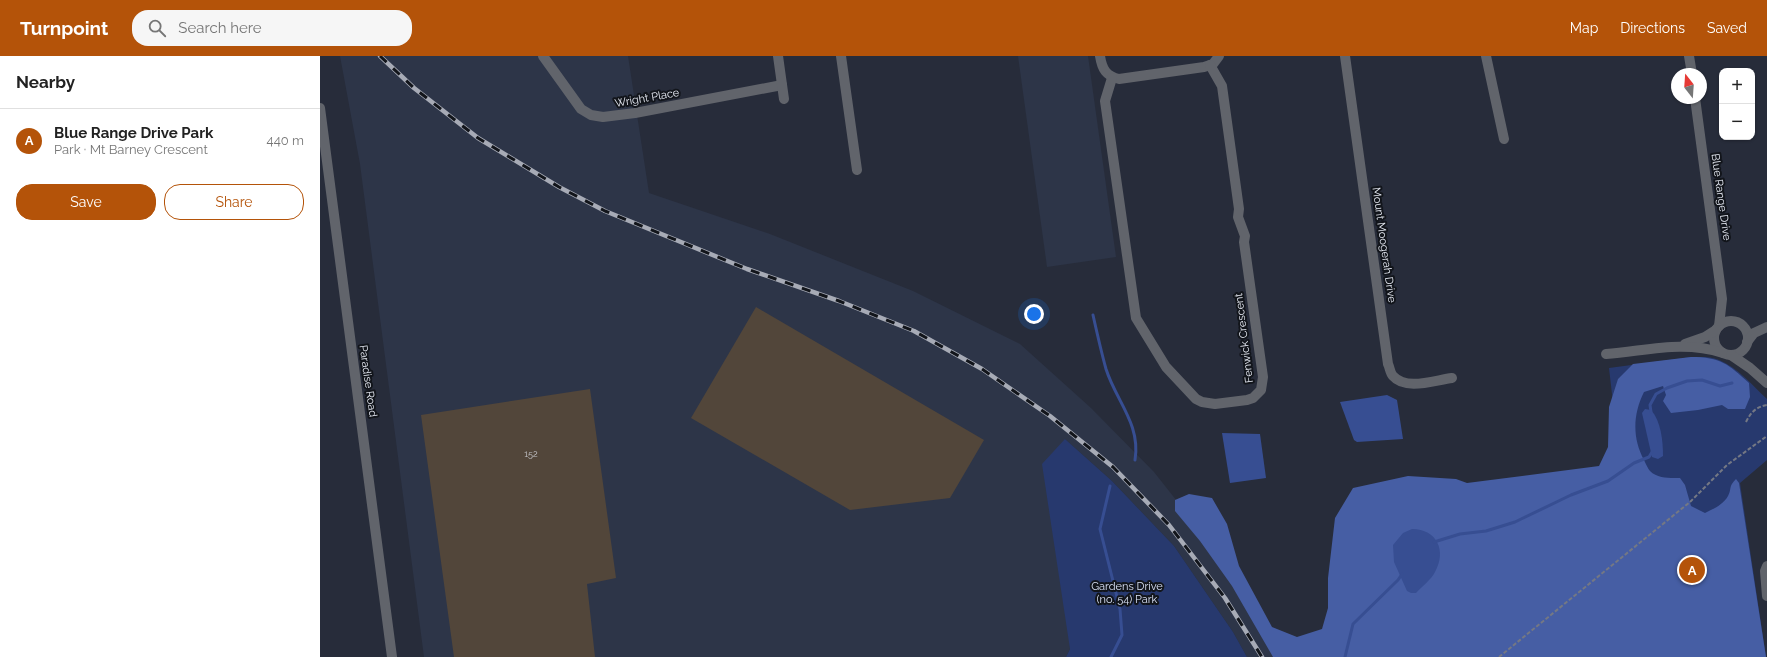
<!DOCTYPE html>
<meta charset="utf-8">
<style>
:root{--surface:#fff;--page:#f6f6f6;--text:#222;--muted:#767676;--line:#e0e0e0;--accent:#b45309}
body{margin:0;font-family:Raleway,sans-serif;background:var(--page);color:var(--text)}
.controls{position:absolute;right:12px;top:12px;display:grid;overflow:hidden;border-radius:8px;box-shadow:0 1px 3px #0004}
.controls button{width:36px;height:36px;display:grid;place-items:center;padding:0;border:0;border-bottom:1px solid var(--line);background:var(--surface);color:var(--text);font:20px sans-serif}
.compass{position:absolute;left:1351px;top:12px;width:36px;height:36px;border-radius:50%;background:var(--surface);box-shadow:0 1px 3px #0004;rotate:343deg}
.you{position:absolute;left:714px;top:258px;width:14px;height:14px;margin:-10px;border:3px solid #fff;border-radius:50%;background:#1a73e8;box-shadow:0 0 0 6px #1a73e833}
.badge{display:grid;place-items:center;width:26px;height:26px;border-radius:50%;background:var(--accent);color:#fff;font-size:13px;font-weight:700}
.pin{position:absolute;translate:-50% -50%;border:2px solid #fff;box-shadow:0 1px 4px #0006}
.list{margin:0;padding:0;list-style:none}
h2{display:flex;justify-content:space-between;align-items:center;height:52px;margin:0;padding:0 16px;font-size:17px}
h2 small{font-size:13px;font-weight:400;color:var(--muted)}
.list li{display:grid;grid-template-columns:26px 1fr auto;gap:12px;align-items:center;box-sizing:border-box;height:64px;padding:0 16px;border-top:1px solid var(--line)}
.list b{display:block;font-size:15px;white-space:nowrap}
.list p{margin:0;font-size:13px;white-space:nowrap;color:var(--muted)}
.list em{font-size:13px;font-style:normal;color:var(--muted)}
.actions{display:flex;gap:8px;padding:12px 16px}
.actions a{flex:1;padding:9px 0;border:1px solid var(--accent);border-radius:16px;text-align:center;font-size:14px;color:var(--accent)}
.actions .main{background:var(--accent);color:#fff}
.icon{flex:none;width:22px;height:22px;fill:none;stroke:currentColor;stroke-width:2;stroke-linecap:round;stroke-linejoin:round}
.map{position:relative;flex:none;width:1447px;height:601px;overflow:hidden}
header{display:flex;align-items:center;gap:24px;box-sizing:border-box;height:56px;padding:0 20px;background:var(--accent);color:#fff}
header strong{font-size:19px}
nav{display:flex;gap:22px;margin-inline-start:auto;font-size:14px}
.search{width:280px;height:36px;background:var(--page);display:flex;align-items:center;gap:10px;box-sizing:border-box;padding:0 14px;border-radius:16px;color:var(--muted);font-size:15px}
main{display:flex}
aside{flex:1;background:var(--surface)}
.map>svg:first-child{display:block}
.built{fill:#2d3548}
.green{fill:#27396e}
.forest{fill:#465ea4}
.water{fill:#374e92}
.lines{fill:none;stroke-linecap:round;stroke-linejoin:round}
.stream{stroke:#374e92;stroke-width:3}
.building{fill:#52463a}
.path{stroke:#747884;stroke-width:2;stroke-dasharray:4 2;stroke-linecap:butt}
.minor{stroke:#61646b;stroke-width:10}
.rail-casing{stroke:#a7abb6;stroke-width:4.5}
.rail{stroke:#12151b;stroke-width:3;stroke-dasharray:9;stroke-linecap:butt}
.labels{text-anchor:middle;dominant-baseline:central;stroke-width:4;stroke-linejoin:round;paint-order:stroke}
.number-label{font-size:9px;fill:#c3c3c7}
.street-label{font-size:11px;fill:#e9edf6;stroke:#12151b}
.park-label{font-size:11px;fill:#d9e1f5;stroke:#12151b}
</style>
<header>
<strong>Turnpoint</strong>
<div class="search"><svg class="icon" aria-label="search" viewBox="0 0 24 24"><circle cx="10" cy="10" r="6"/><path d="M15 15l6 6"/></svg>Search here</div>
<nav><a>Map</a><a>Directions</a><a>Saved</a></nav>
</header>
<main>
<aside>
<h2>Nearby<small></small></h2>
<ul class="list">
<li><span class="badge">A</span><div><b>Blue Range Drive Park</b><p>Park · Mt Barney Crescent</p></div><em>440 m</em></li>
</ul>
<div class="actions"><a class="main">Save</a><a>Share</a></div>
</aside>
<div class="map">
<svg width="1447" height="601" viewBox="0 0 1447 601">
<rect width="100%" height="100%" fill="#272c3a"/>
<g class="built">
<path d="M 20,0 L 308,0 L 329,137 L 450,178 L 593,235 L 700,288 L 771,352 L 834,416 L 887,483 L 961,601 L 927,601 L 913,576 L 854,490 L 792,425 L 745,383 L 750,593 L 746,601 L 104,601 L 40,108 Z"/>
<path d="M 698,0 L 768,0 L 796,201 L 727,211 Z"/>
</g>
<g class="green">
<path d="M 1371,301 C 1381,301 1390,300 1399,304 C 1417,311 1433,330 1447,343 L 1447,404 L 1420,427 L 1446,601 L 1322,601 L 1289,312 Z"/>
<path d="M 745,383 L 792,425 L 854,490 L 913,576 L 927,601 L 746,601 L 750,593 L 722,408 Z"/>
</g>
<path class="forest" d="M 1371,301 C 1401,301 1408,308 1429,327 L 1430,341 L 1425,353 L 1408,353 L 1402,349 L 1378,354 L 1351,357 L 1343,345 L 1346,339 L 1343,330 L 1324,336 C 1313,358 1312,382 1324,404 C 1326,408 1328,413 1330,415 C 1338,423 1351,422 1360,422 L 1365,429 L 1371,450 L 1385,457 C 1393,453 1403,449 1408,440 C 1412,433 1408,431 1416,423 L 1419,427 L 1446,601 L 953,601 L 912,530 L 880,485 L 855,455 L 855,444 L 869,438 L 892,442 L 907,468 L 919,510 L 952,571 L 977,581 L 1002,573 L 1008,552 L 1008,522 L 1015,462 L 1033,432 L 1088,420 L 1136,423 L 1147,427 L 1279,410 L 1288,391 L 1289,351 L 1298,323 L 1313,308 Z"/>
<g class="water">
<path d="M 1067,339 L 1077,344 L 1083,383 L 1037,386 L 1034,384 L 1020,346 Z"/>
<path d="M 1325,353 L 1331,354 C 1341,365 1343,385 1343,400 L 1338,403 L 1332,401 L 1322,357 Z"/>
<path d="M 902,377 L 940,378 L 946,422 L 910,427 Z"/>
<path d="M 1092,473 C 1117,473 1127,495 1115,516 C 1111,524 1102,530 1096,537 L 1091,537 L 1087,535 L 1074,506 L 1073,489 L 1083,477 Z"/>
</g>
<g class="lines">
<g class="stream">
<path d="M 773,259 C 777,277 781,295 786,313 C 796,345 821,368 815,404"/>
<path d="M 1331,356 L 1330,349 L 1336,338 L 1347,332 L 1367,325 L 1382,324 L 1400,330 L 1412,327"/>
<path d="M 790,430 L 780,473 L 800,553 L 802,579 L 791,601"/>
<path d="M 1114,486 L 1140,478 L 1166,475 L 1195,466 L 1251,439 L 1288,425 L 1314,407 L 1329,401 L 1332,396"/>
<path d="M 1025,601 L 1033,568 L 1078,524 L 1082,518"/>
</g>
</g>
<g class="building">
<path d="M 436,251 L 664,384 L 630,442 L 530,454 L 371,362 Z"/>
<path d="M 270,333 L 296,522 L 267,528 L 275,601 L 134,601 L 101,359 Z"/>
</g>
<g class="lines">
<g class="path">
<path d="M 1426,366 C 1431,356 1436,351 1447,349"/>
<path d="M 1179,601 L 1370,446 L 1407,409 L 1447,380"/>
</g>
<g class="minor">
<path d="M 223,0 L 261,53 L 271,59 L 283,61 L 315,57 L 462,29"/>
<path d="M 458,0 L 464,43"/>
<path d="M 521,0 L 537,114"/>
<path d="M 780,0 C 782,13 786,20 799,23 L 884,11 L 893,8 L 899,0"/>
<path d="M 1025,0 L 1068,308 C 1070,312 1070,317 1073,320 C 1086,335 1115,324 1132,322"/>
<path d="M 1166,0 L 1184,83"/>
<path d="M 1369,0 L 1372,18"/>
<path d="M 792,22 L 785,45 L 816,262 L 846,311 L 876,343 L 882,346 L 895,348 L 927,344 L 933,342 L 941,334 L 943,321 L 924,186 L 925,180 L 918,161 L 919,153 L 902,30 L 890,9"/>
<path d="M 1375,42 L 1402,243 L 1399,270"/>
<path d="M 0,52 L 72,601"/>
<circle cx="1411" cy="282" r="17"/>
<path d="M 1427,286 L 1434,277 L 1447,271"/>
<path d="M 1365,288 L 1385,281 L 1396,274"/>
<path d="M 1286,298 C 1327,295 1362,284 1403,297"/>
<path d="M 1411,299 L 1430,312 L 1447,327"/>
<path d="M 1447,510 L 1445,515 L 1447,540"/>
</g>
<g class="rail-casing">
<path id="rail" d="M 60,0 L 94,32 L 158,82 L 239,131 L 285,155 L 427,213 L 519,245 L 594,275 L 662,313 L 730,360 L 793,411 L 849,469 L 905,542 L 942,601"/>
</g>
<use href="#rail" class="rail"/>
</g>
<g class="labels">
<g class="number-label">
<text x="211" y="398">152</text>
</g>
<g class="street-label">
<text transform="translate(327 42) rotate(-10)">Wright Place</text>
<text transform="translate(1401 141) rotate(82)">Blue Range Drive</text>
<text transform="translate(1064 189) rotate(82)">Mount Moogerah Drive</text>
<text transform="translate(924 282) rotate(-97)">Fenwick Crescent</text>
<text transform="translate(48 325) rotate(82)">Paradise Road</text>
</g>
<g class="park-label">
<text x="807" y="530">Gardens Drive<tspan x="807" dy="13">(no. 54) Park</tspan></text>
</g>
</g>
</svg>
<div class="controls">
<button>+</button>
<button>−</button>
</div>
<svg class="compass" viewBox="-18 -18 36 36"><path d="M0-13l5 13h-10z" fill="#e53935"/><path d="M0 13l5-13h-10z" fill="#767676"/></svg>
<div class="you"></div>
<div class="pin badge" style="left:1372px;top:514px">A</div>
</div>
</main>
